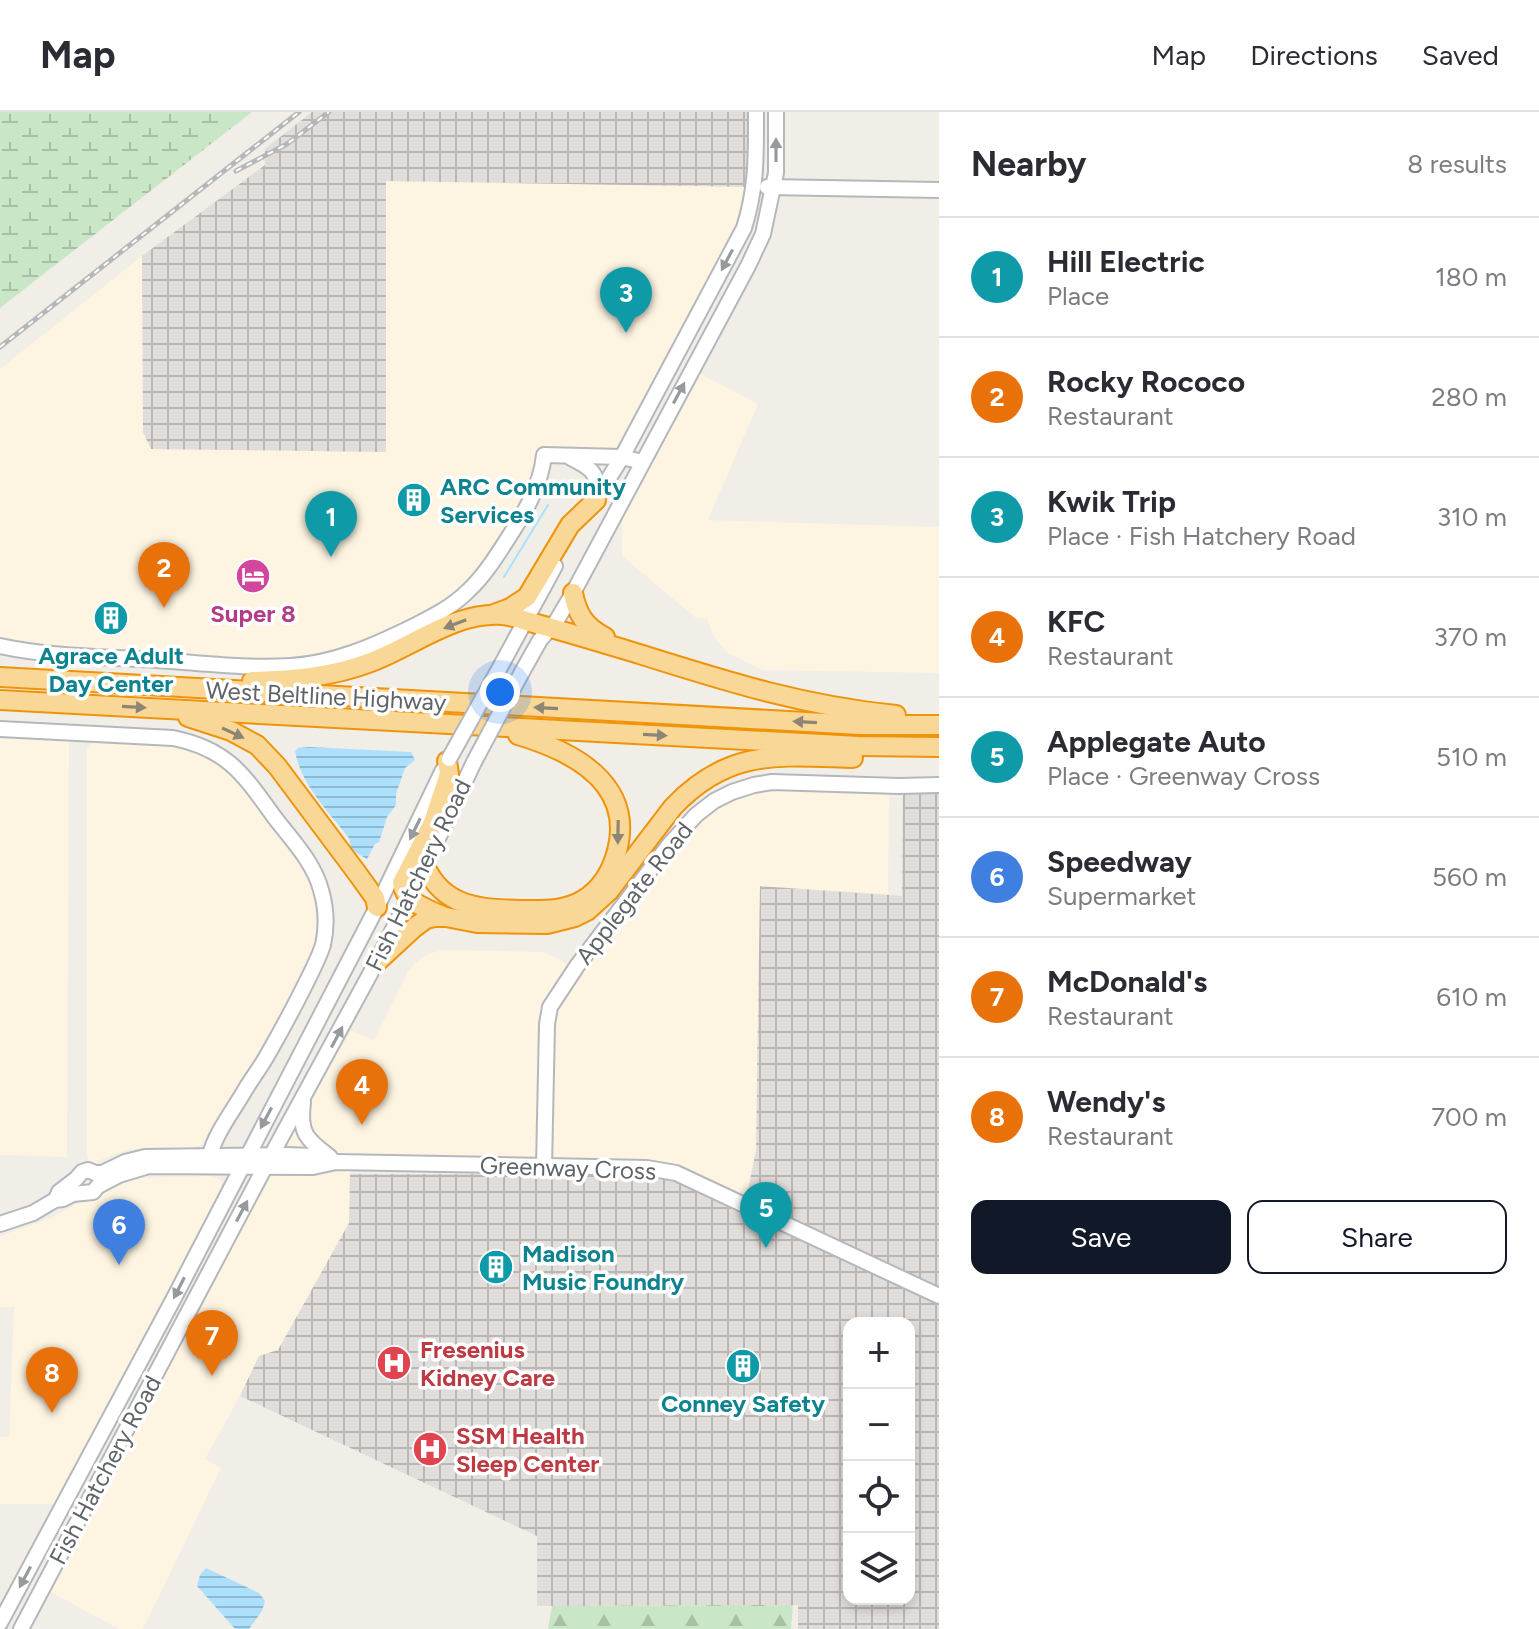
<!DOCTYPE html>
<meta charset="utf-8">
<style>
:root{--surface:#fff;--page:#f7f7f7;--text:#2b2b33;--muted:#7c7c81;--line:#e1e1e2;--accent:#111827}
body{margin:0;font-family:Figtree,sans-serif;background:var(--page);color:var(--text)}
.controls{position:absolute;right:24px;bottom:24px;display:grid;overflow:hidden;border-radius:16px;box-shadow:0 4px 12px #0003}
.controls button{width:72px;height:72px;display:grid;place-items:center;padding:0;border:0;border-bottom:2px solid var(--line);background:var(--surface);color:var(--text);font:40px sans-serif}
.you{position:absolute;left:500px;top:580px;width:28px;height:28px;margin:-20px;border:6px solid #fff;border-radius:50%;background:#1a73e8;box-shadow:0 0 0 12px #1a73e833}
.badge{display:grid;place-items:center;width:52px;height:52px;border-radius:50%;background:var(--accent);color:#fff;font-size:26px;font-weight:700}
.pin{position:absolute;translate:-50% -66px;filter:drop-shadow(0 2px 4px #0008)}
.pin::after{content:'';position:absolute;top:42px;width:28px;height:24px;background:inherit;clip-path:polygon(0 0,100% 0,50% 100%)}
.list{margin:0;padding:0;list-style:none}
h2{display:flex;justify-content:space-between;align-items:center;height:104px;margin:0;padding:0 32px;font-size:34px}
h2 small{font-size:26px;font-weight:400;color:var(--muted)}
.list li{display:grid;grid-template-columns:52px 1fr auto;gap:24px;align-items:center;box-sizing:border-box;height:120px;padding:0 32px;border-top:2px solid var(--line)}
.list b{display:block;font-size:30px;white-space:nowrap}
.list p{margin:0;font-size:26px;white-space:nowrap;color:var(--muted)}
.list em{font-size:26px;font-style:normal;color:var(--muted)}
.actions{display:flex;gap:16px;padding:24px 32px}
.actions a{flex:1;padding:18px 0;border:2px solid var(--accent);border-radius:16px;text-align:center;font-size:28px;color:var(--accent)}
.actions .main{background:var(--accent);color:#fff}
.icon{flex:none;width:44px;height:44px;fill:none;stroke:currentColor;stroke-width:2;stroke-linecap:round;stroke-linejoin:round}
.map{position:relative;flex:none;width:939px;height:1517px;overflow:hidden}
header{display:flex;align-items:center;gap:48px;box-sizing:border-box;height:112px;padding:0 40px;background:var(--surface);border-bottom:2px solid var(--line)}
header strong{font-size:38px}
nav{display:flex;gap:44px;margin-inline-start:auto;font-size:28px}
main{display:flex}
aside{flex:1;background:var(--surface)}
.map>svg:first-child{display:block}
.commercial{fill:#fdf4e1}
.industrial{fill:url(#industrial-grid);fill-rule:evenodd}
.forest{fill:url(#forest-firs)}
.wetland{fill:url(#wetland-marsh)}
.water{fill:url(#water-rules)}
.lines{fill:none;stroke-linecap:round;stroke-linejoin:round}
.stream{stroke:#ade0fc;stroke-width:2}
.secondary-casing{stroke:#b4b8bc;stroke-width:18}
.highway-casing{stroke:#ef930a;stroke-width:22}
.secondary{stroke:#fff;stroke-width:14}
.highway{stroke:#f9d797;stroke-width:18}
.rail-casing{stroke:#b6b7b8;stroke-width:5}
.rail{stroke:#fff;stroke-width:2;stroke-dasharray:6;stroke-linecap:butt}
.secondary-bridge-casing{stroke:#b4b8bc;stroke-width:18;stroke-linecap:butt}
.secondary-bridge{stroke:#fff;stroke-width:14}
.oneway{fill:#979a9d}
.oneway2{fill:#8d8676}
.labels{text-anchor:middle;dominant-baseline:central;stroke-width:7;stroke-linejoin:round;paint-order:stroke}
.culture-label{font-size:24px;font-weight:bold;fill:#0d838f;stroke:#fff;text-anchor:start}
.hotel-label{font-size:24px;font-weight:bold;fill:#b23c85;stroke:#fff}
.street-label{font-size:24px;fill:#5f6468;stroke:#fff}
.health-label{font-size:24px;font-weight:bold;fill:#be3a42;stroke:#fff;text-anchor:start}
</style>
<header>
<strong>Map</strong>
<nav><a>Map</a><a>Directions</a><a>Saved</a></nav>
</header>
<main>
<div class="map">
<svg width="939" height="1517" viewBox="0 0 939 1517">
<defs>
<pattern id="industrial-grid" width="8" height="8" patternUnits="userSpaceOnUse" patternTransform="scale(2)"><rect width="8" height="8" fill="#e0ddda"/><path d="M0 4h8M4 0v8" fill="none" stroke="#b9b7b5"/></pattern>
<pattern id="forest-firs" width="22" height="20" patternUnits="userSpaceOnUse" patternTransform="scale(2)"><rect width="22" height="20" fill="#c9e7c6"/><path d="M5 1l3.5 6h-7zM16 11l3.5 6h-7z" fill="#a6bfa5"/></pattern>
<pattern id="wetland-marsh" width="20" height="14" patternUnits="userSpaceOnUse" patternTransform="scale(2)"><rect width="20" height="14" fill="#c9e7c6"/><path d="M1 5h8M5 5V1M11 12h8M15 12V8" fill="none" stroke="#a6bfa5"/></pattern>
<pattern id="water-rules" width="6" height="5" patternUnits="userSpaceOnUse" patternTransform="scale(2)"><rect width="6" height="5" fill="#ade0fc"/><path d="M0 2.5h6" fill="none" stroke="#90b9d0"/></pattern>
</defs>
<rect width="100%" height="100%" fill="#f1eee8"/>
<g class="commercial">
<path d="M 386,69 L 754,75 L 752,89 L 622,345 L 545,343 L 531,387 L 454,492 L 310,552 L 0,534 L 0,257 L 142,144 L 143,319 L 151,337 L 386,340 Z"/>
<path d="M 691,257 L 758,292 L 708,408 L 939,415 L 939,561 L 763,558 L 728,541 L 714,525 L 707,507 L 696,506 L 622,444 L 622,387 Z"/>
<path d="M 0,626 L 69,628 L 67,1045 L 0,1043 Z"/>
<path d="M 96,629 L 171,632 L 189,636 L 214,647 L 231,660 L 303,754 L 313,776 L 318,801 L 317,824 L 312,845 L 271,921 L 201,1033 L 190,1037 L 132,1037 L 114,1042 L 92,1052 L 89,1050 L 87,1043 L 87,637 L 90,632 Z"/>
<path d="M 793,677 L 889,682 L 888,782 L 760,775 L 756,1038 L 745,1093 L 470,1046 L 350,1041 L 350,1111 L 278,1238 L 259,1245 L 240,1284 L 205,1347 L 221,1356 L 143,1517 L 119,1517 L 49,1479 L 264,1072 L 351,918 L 374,928 L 408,859 L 415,851 L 428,842 L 443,838 L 543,840 L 559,847 L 580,863 L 658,759 L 703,705 L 738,685 L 762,679 Z"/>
<path d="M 209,1064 L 221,1068 L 222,1074 L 219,1081 L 170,1179 L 55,1392 L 0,1392 L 0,1325 L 9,1324 L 14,1195 L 0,1195 L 0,1124 L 49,1107 L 81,1089 L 94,1089 L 107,1078 L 126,1069 L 139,1066 Z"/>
</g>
<g class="industrial">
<path d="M 312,0 L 756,0 L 754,75 L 386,69 L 386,340 L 151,337 L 143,320 L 142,144 L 265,53 L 265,37 Z"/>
<path d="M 939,678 L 939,1517 L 798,1517 L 798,1493 L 537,1494 L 537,1424 L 240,1284 L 259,1244 L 278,1238 L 349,1111 L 350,1062 L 528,1062 L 544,1055 L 647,1056 L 745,1093 L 756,1038 L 760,774 L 902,784 L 903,682 ZM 849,1211 L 909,1211 L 909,1487 L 849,1487 Z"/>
</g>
<path class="forest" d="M 793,1493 L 791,1517 L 548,1517 L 552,1494 Z"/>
<path class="wetland" d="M 0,0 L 252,0 L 0,196 Z"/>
<g class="water">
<path d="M 309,635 L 411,640 L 415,648 L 405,656 L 396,682 L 396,693 L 387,705 L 379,730 L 375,732 L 367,747 L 351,738 L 349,726 C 329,700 301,673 295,639 L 298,636 Z"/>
<path d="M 206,1456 L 259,1481 L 265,1489 L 262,1499 L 249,1517 L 235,1517 L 197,1474 L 200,1463 Z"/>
</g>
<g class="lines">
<path class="stream" d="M 504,465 L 548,393"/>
<g class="secondary-casing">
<g id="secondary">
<path d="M 767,75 L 939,78"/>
<path d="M 571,346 C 591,356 596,359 600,382"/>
<path d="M 591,395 L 622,345 L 744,116 C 757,75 756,43 756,0"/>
<path d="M 0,534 C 52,545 105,545 157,548 C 202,551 247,557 291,554 C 335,551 373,534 412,515 C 432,505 452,495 468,479 C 483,465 494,448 505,431 C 522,405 541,375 544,343 L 622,345 L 642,350"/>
<path d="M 498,559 L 555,454"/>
<path d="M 522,560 L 540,528 L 557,508 L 573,481 L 748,154 L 763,122 L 773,75 L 776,61 L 776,0"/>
<path d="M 0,617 L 173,626 C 228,637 244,663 275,706 C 292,728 314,751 321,778 C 326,795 327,815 323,833 C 318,848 310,863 303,877 C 292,899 280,921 268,942 C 261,955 252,966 245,978 C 233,999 216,1020 210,1043"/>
<path d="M 303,990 C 299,1021 306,1027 330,1045"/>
<path d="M 544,1055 L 547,912 L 550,895 L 577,854 L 669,733 L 696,703 L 714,689 L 732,680 L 754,673 L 772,670 L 899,674 L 939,673"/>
<path d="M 57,1085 L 59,1080 L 76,1067 L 82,1060 L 88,1058 L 95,1061 L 102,1061 L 125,1050 L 145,1045 L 287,1043 L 313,1044 L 332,1049"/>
<path d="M 0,1112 L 33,1101 L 55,1088 L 63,1087 L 73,1082 L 93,1080 L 98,1074 L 119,1063 L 149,1054 L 313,1055 L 336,1050 L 647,1056 L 676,1061 L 939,1184"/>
<path d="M 0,1511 L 173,1188 L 377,795 L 443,658"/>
<path d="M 21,1517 L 265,1055 L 376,851 L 425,754 L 474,650"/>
</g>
</g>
<g class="highway-casing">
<g id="highway">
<path d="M 573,481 C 577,502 585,515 605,525"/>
<path d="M 494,502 L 510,496 L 527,485 L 570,413 L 596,388"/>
<path d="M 0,565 L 860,613 L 939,613"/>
<path d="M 252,569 C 293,568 332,565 371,550 C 414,534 454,500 502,503 C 514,504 525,509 537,512 C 570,521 603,531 636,541 C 725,569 803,594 896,603"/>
<path d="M 0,588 L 858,634 L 939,635"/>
<path d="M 188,605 L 231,619 L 257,633 L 277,654 L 357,761 L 375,786 L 377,795"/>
<path d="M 425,754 C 444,797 483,797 524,798 C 544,798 565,799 583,788 C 601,777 612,758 617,739 C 635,671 572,639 518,623"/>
<path d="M 445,805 C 428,797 405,791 402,771 L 432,713 L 449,662 L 447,649"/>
<path d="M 376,851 L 415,815 L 426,807 L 434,805 L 446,805 L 477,811 L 547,812 L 575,805 L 587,799 L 609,779 L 673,695 C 729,636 778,644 853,646"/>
</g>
</g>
<use href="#secondary" class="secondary"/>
<use href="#highway" class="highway"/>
<g class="rail-casing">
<g id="rail">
<path d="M 236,59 L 287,32 L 329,0"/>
<path d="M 0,235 L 299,0"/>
</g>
</g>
<use href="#rail" class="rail"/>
<g class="secondary-bridge-casing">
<g id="secondary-bridge">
<path d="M 449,647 L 498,559"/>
<path d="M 474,650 L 522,560"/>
</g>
</g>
<use href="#secondary-bridge" class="secondary-bridge"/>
</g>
<defs><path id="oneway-solid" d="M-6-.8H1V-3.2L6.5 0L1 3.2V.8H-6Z" transform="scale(2)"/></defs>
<g class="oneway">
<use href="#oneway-solid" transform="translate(776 38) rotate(-90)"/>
<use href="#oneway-solid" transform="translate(727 148) rotate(118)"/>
<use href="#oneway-solid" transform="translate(679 281) rotate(-62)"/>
<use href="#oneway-solid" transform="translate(415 717) rotate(116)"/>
<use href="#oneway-solid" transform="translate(337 925) rotate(-62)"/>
<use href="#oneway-solid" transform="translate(266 1006) rotate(118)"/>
<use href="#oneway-solid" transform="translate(242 1099) rotate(-62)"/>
<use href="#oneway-solid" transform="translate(179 1176) rotate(117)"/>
<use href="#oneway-solid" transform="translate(25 1465) rotate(118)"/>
</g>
<g class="oneway2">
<use href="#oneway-solid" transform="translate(455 512) rotate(159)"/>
<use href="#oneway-solid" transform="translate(134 595) rotate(3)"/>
<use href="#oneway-solid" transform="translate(546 596) rotate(-177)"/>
<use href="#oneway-solid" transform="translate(805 610) rotate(-177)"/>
<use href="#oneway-solid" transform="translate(233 621) rotate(25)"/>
<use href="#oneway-solid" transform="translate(655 623) rotate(3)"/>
<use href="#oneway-solid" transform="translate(618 720) rotate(91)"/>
</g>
<defs>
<g id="building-disc" transform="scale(1.8)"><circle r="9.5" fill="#0f9aa8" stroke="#fff"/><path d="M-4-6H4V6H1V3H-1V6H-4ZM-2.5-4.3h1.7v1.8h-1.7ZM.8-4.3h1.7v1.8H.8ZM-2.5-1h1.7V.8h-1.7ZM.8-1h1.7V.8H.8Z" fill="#fff"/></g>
<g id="hotel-disc" transform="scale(1.8)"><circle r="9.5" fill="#d1479c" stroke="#fff"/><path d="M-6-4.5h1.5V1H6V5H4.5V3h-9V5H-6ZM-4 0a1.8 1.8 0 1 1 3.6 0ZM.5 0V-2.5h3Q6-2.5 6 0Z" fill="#fff"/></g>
<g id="hospital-disc" transform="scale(1.8)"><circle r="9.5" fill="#e0444e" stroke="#fff"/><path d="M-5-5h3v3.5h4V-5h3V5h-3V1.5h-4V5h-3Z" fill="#fff"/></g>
</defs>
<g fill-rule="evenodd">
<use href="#building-disc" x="414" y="388"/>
<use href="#hotel-disc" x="253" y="464"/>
<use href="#building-disc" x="111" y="506"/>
<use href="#building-disc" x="496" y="1155"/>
<use href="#hospital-disc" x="394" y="1251"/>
<use href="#building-disc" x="743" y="1254"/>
<use href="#hospital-disc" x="430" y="1337"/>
</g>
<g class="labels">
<g class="culture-label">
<text x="440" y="374">ARC Community<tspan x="440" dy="28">Services</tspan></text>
<text x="111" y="543" text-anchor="middle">Agrace Adult<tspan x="111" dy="28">Day Center</tspan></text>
<text x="522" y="1141">Madison<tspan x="522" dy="28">Music Foundry</tspan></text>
<text x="743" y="1291" text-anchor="middle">Conney Safety</text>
</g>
<g class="hotel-label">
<text x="253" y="501">Super 8</text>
</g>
<g class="street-label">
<text transform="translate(326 584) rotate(3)">West Beltline Highway</text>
<text transform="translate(418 763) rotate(-64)">Fish Hatchery Road</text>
<text transform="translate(634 781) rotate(-52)">Applegate Road</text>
<text transform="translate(568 1056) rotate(2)">Greenway Cross</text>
<text transform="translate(105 1358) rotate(-62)">Fish Hatchery Road</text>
</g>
<g class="health-label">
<text x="420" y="1237">Fresenius<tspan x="420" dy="28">Kidney Care</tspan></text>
<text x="456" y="1323">SSM Health<tspan x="456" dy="28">Sleep Center</tspan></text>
</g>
</g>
</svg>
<div class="controls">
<button>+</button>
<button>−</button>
<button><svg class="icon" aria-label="locate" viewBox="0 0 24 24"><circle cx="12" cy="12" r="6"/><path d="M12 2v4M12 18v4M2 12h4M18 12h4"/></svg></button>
<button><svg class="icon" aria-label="layers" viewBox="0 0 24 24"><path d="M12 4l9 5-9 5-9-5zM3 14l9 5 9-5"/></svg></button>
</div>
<div class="you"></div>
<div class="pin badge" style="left:331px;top:445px;background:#0f9aa8">1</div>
<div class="pin badge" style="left:164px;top:496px;background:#e8710a">2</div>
<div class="pin badge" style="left:626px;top:221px;background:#0f9aa8">3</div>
<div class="pin badge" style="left:362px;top:1013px;background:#e8710a">4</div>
<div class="pin badge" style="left:766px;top:1136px;background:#0f9aa8">5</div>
<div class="pin badge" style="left:119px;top:1153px;background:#3f7fe0">6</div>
<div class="pin badge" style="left:212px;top:1264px;background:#e8710a">7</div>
<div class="pin badge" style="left:52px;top:1301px;background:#e8710a">8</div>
</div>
<aside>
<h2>Nearby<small>8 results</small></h2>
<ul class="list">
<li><span class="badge" style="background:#0f9aa8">1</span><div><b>Hill Electric</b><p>Place</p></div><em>180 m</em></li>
<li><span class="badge" style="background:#e8710a">2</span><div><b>Rocky Rococo</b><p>Restaurant</p></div><em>280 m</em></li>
<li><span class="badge" style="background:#0f9aa8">3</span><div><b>Kwik Trip</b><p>Place · Fish Hatchery Road</p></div><em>310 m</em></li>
<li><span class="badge" style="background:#e8710a">4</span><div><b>KFC</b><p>Restaurant</p></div><em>370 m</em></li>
<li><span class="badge" style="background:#0f9aa8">5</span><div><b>Applegate Auto</b><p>Place · Greenway Cross</p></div><em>510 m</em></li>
<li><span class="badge" style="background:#3f7fe0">6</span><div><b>Speedway</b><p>Supermarket</p></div><em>560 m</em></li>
<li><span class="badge" style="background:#e8710a">7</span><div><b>McDonald's</b><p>Restaurant</p></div><em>610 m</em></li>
<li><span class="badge" style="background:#e8710a">8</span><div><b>Wendy's</b><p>Restaurant</p></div><em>700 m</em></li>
</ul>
<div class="actions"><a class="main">Save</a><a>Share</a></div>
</aside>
</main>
